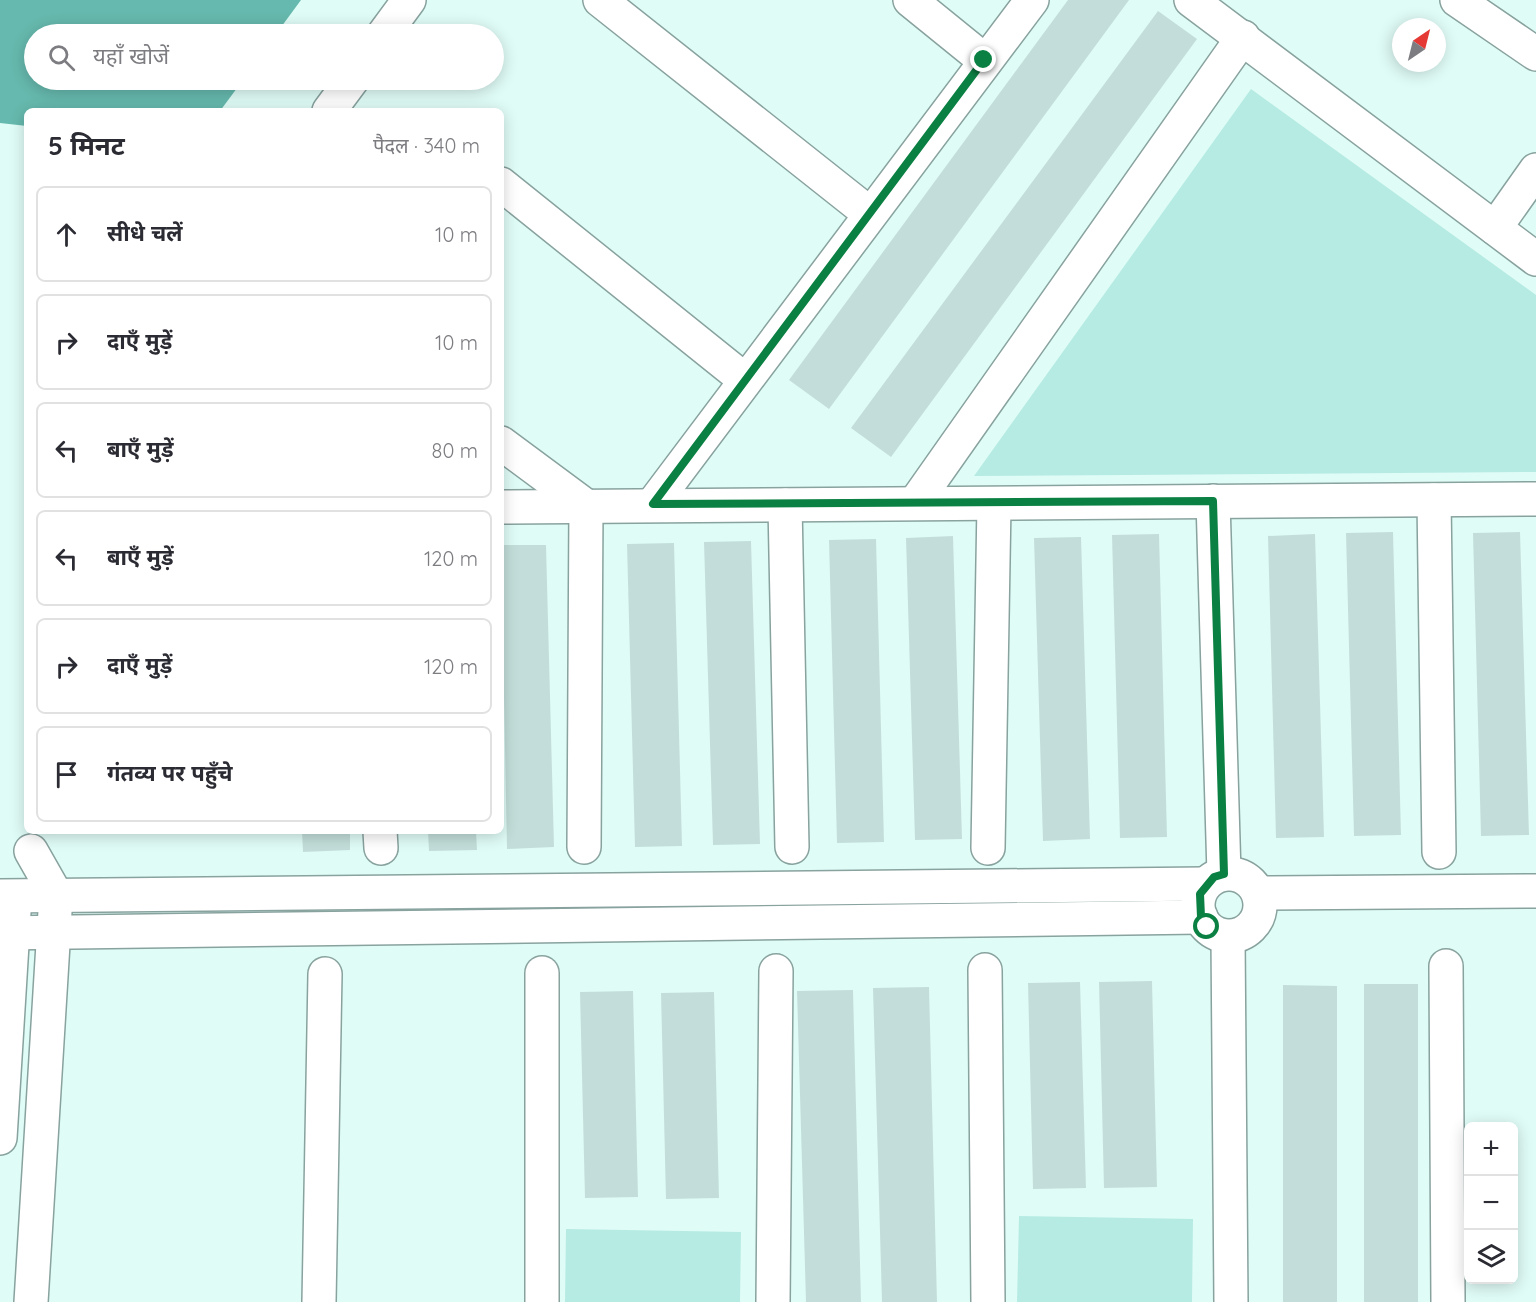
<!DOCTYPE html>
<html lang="hi">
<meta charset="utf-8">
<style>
:root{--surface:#fff;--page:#f2f2f3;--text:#2b2b33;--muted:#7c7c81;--line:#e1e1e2}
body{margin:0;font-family:Quicksand,"Noto Sans Devanagari",sans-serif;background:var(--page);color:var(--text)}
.controls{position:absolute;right:18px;bottom:18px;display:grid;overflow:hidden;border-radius:9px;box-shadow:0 3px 15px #0003}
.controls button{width:54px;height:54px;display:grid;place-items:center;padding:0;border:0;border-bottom:2px solid var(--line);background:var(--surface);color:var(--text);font:30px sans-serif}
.compass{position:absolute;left:1392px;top:18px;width:54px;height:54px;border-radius:50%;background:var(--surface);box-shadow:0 3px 15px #0003;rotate:35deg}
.stop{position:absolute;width:18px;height:18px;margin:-14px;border:4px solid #0b8043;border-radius:50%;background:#fff}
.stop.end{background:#0b8043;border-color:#fff;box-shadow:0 2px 6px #0008}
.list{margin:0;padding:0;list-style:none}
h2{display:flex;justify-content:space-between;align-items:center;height:78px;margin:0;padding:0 24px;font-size:26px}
h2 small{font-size:20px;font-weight:400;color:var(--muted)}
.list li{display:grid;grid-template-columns:39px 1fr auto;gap:18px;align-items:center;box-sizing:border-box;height:96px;margin:0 12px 12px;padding:0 12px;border:2px solid var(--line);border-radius:9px}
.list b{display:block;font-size:22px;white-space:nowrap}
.list em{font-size:20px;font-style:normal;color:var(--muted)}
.icon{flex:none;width:33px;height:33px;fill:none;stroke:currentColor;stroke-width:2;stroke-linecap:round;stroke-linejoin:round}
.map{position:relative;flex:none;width:1536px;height:1302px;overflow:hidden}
.search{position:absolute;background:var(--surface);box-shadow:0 3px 15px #0003;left:24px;top:24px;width:480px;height:66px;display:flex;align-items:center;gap:15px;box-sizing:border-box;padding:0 21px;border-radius:33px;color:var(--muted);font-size:22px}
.panel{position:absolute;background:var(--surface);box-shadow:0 3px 15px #0003;left:24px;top:108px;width:480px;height:726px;border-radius:9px}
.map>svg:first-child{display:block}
.green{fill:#b5ebe3}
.water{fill:#66b9ae}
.building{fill:#c3deda}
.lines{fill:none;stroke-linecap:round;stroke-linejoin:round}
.street-casing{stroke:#88a29e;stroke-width:36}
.secondary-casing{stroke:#88a29e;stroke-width:36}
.street{stroke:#fff;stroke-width:33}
.secondary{stroke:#fff;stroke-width:33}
.route{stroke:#0b8043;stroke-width:8}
</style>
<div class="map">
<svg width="1536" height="1302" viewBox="0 0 1536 1302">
<rect width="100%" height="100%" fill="#e0fcf7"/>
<g class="green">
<path d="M 1251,89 L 1536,295 L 1536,472 L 974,476 Z"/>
<path d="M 1019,1216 L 1193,1219 L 1192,1302 L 1017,1302 Z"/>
<path d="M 566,1229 L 741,1232 L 740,1302 L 565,1302 Z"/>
</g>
<path class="water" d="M 0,0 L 301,0 L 276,34 L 34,34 L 34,80 L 243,80 L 220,111 L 27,111 L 27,126 L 0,123 Z"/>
<g class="building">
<path d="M 1068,0 L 1129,0 L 829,409 L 789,380 Z"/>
<path d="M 1158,11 L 1197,39 L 891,457 L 851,428 Z"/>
<path d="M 1393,532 L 1401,835 L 1354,836 L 1346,533 Z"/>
<path d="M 1520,532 L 1529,835 L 1481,836 L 1473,533 Z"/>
<path d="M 1159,534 L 1167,837 L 1120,838 L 1112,535 Z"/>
<path d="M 1315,534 L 1324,837 L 1276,838 L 1268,536 Z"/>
<path d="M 953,536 L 962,839 L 915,840 L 906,538 Z"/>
<path d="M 1081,537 L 1090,839 L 1043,841 L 1034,538 Z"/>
<path d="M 876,539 L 884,842 L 837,843 L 829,540 Z"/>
<path d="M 751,541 L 760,844 L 713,845 L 704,542 Z"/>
<path d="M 674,543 L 682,846 L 635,847 L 627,544 Z"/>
<path d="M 501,545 L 546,545 L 554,847 L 507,849 Z"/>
<path d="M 302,831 L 350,831 L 350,850 L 303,852 Z"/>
<path d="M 428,831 L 476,831 L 477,850 L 429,851 Z"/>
<path d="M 1152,981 L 1157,1187 L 1104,1188 L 1099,982 Z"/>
<path d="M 1080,982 L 1086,1188 L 1033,1189 L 1028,983 Z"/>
<rect x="1364" y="984" width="54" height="318"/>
<path d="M 1283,985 L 1337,986 L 1337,1302 L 1283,1302 Z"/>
<path d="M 929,987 L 937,1302 L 882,1302 L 873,988 Z"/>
<path d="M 853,990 L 861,1302 L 806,1302 L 797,991 Z"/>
<path d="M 633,991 L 638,1197 L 585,1198 L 580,992 Z"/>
<path d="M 714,992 L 719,1198 L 666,1199 L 661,993 Z"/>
</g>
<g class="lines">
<g class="street-casing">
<g id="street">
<path d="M 600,0 L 870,214"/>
<path d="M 910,0 L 984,60"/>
<path d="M 1191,0 L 1536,259"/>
<path d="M 1457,0 L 1536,54"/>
<path d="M 501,184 L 745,380"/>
<path d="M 1495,228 L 1536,170"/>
<path d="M 501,443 L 586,506 L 584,847"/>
<path d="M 1434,500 L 1439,852"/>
<path d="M 1213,501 L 1224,874"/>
<path d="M 915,503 L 1243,37"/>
<path d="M 653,504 L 1032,0"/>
<path d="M 785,505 L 792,847"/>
<path d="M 501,507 L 1536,499"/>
<path d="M 380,831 L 381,848"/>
<path d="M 988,848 L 994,504"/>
<path d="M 1228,937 L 1231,1302"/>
<path d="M 1446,966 L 1448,1302"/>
<path d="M 985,970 L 988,1302"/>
<path d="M 542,973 L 542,1302"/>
<path d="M 319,1302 L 325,974"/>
<path d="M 773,1302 L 776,971"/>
</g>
</g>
<g class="secondary-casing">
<g id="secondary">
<path d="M 384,34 L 409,0"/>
<path d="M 329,111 L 352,80"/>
<path d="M 31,851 L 56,895 L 31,1302"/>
<circle cx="1229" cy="905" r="31"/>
<path d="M 1259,893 L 1536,891"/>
<path d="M 0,896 L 1205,884"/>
<path d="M 0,933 L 1201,917"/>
<path d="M 0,1138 L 14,912"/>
</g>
</g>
<use href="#street" class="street"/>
<use href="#secondary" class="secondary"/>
</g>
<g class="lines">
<path class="route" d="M 984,60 L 653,504 L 1213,501 L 1224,874 L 1214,877 L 1200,894 L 1201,917 L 1207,927"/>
</g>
</svg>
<div class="controls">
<button>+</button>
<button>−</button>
<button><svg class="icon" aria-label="layers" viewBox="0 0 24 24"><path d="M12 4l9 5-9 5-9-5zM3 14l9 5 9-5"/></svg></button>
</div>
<svg class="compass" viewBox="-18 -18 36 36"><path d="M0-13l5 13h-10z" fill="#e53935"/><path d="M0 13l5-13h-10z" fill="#7c7c81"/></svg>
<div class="stop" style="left:1207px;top:927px"></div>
<div class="stop end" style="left:984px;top:60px"></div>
<div class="search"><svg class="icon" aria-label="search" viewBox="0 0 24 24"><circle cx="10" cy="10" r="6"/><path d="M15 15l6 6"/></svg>यहाँ खोजें</div>
<section class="panel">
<h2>5 मिनट<small>पैदल · 340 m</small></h2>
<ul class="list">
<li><svg class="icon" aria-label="ahead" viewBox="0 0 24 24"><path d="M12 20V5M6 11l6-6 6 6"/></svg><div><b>सीधे चलें</b></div><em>10 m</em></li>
<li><svg class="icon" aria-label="right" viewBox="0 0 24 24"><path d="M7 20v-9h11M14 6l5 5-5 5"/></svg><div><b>दाएँ मुड़ें</b></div><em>10 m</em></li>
<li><svg class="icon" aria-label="left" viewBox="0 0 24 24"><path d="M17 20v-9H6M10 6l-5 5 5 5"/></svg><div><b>बाएँ मुड़ें</b></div><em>80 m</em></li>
<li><svg class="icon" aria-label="left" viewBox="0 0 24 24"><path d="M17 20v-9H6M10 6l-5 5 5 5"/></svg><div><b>बाएँ मुड़ें</b></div><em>120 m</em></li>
<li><svg class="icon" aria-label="right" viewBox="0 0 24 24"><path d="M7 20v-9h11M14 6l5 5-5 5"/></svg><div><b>दाएँ मुड़ें</b></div><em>120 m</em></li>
<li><svg class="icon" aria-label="arrive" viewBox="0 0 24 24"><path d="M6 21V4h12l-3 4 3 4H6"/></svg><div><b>गंतव्य पर पहुँचे</b></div></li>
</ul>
</section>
</div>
